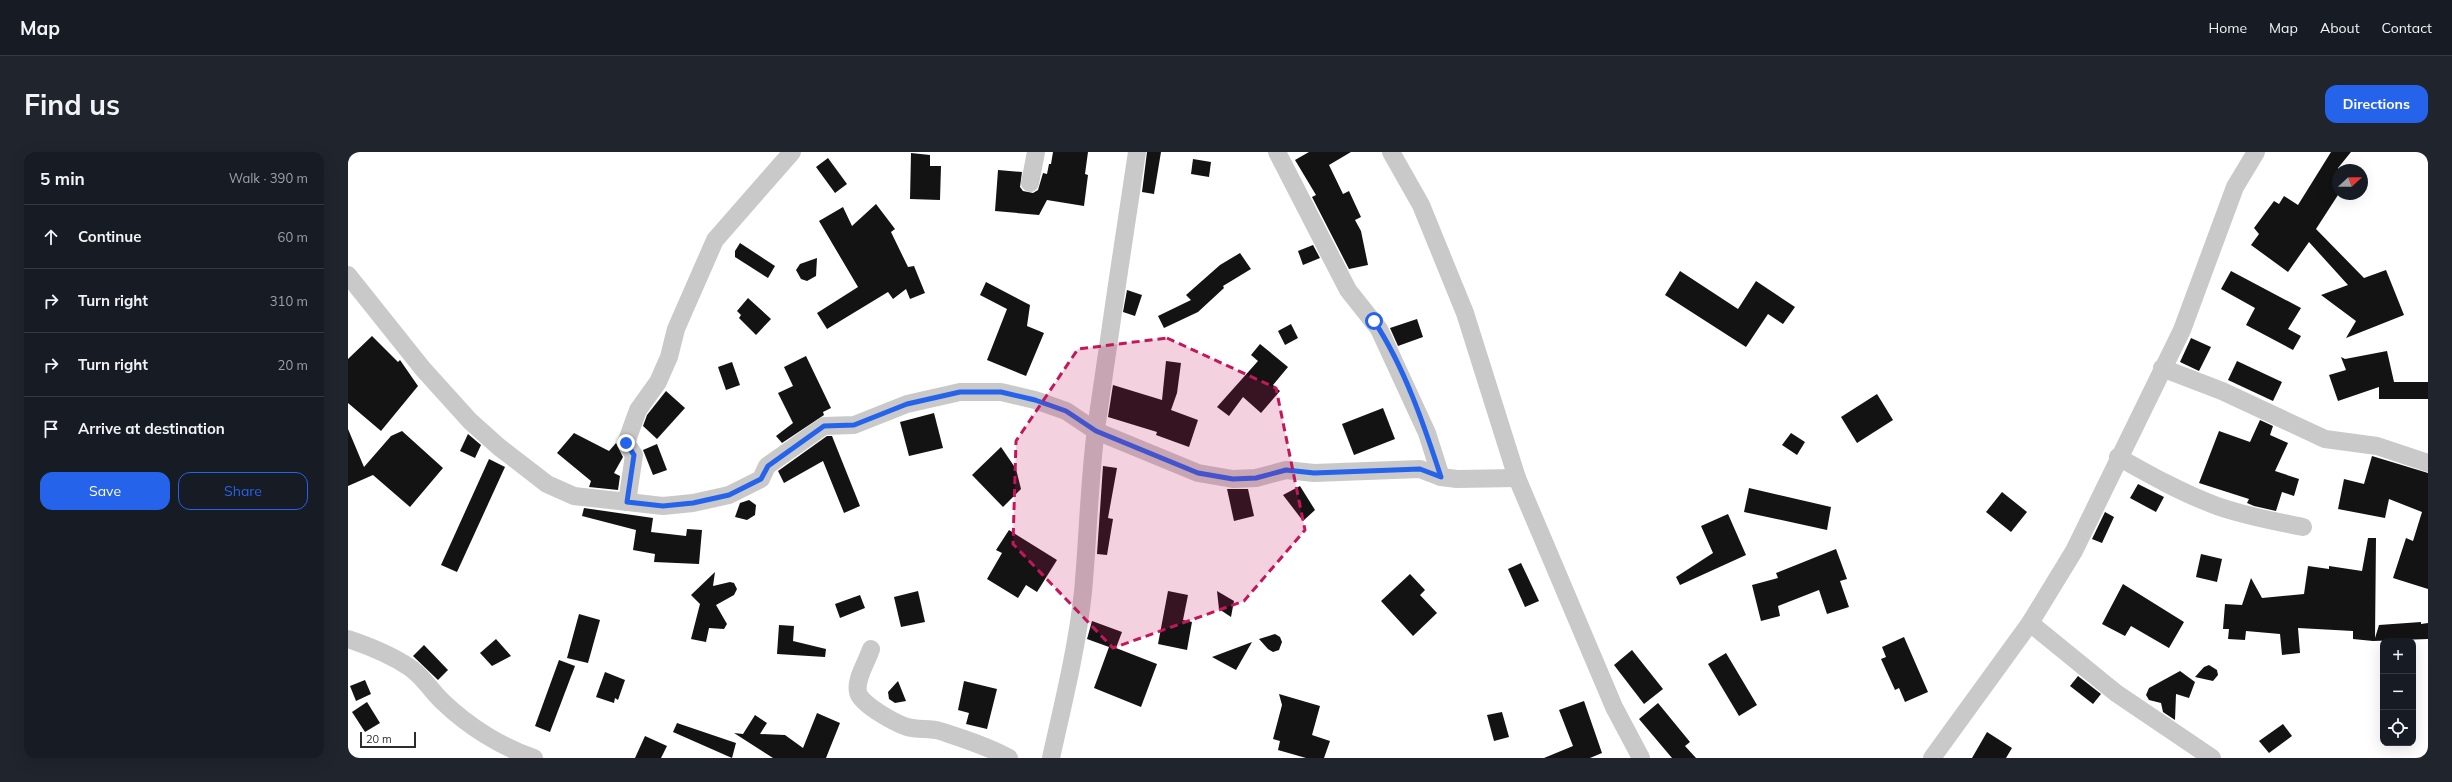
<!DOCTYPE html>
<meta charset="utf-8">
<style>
:root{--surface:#171b24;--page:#20242c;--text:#f1f3f6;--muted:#9ea1a6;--line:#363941;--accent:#2563eb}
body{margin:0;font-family:Mulish,sans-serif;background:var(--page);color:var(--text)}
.controls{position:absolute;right:12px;bottom:12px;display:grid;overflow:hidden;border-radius:8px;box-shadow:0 4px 16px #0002}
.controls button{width:36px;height:36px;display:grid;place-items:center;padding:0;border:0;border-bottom:1px solid var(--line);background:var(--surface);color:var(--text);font:20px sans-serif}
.compass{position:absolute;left:1984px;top:12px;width:36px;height:36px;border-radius:50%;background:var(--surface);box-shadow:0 4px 16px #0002;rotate:69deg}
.scale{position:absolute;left:12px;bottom:10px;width:56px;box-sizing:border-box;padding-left:4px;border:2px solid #2c2c2c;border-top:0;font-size:11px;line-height:14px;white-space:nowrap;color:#2c2c2c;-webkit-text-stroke:3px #fff;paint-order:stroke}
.stop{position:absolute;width:12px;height:12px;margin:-9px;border:3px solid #2563eb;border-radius:50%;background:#fff}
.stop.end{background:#2563eb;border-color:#fff;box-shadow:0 1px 4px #0008}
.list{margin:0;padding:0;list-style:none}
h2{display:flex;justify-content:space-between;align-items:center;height:52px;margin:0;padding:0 16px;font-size:17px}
h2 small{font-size:13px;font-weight:400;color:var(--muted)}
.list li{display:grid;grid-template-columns:26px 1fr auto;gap:12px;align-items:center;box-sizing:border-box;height:64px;padding:0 16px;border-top:1px solid var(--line)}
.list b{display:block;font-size:15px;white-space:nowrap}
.list em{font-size:13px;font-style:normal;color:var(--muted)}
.actions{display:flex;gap:8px;padding:12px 16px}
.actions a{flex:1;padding:9px 0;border:1px solid var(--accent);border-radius:12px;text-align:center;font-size:14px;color:var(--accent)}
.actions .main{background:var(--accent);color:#fff}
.icon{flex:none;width:22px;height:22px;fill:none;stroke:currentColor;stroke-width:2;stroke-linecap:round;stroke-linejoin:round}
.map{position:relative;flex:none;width:2080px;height:606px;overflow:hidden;border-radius:12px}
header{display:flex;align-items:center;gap:24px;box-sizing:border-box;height:56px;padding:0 20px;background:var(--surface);border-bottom:1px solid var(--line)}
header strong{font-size:19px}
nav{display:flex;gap:22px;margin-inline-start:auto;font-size:14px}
.intro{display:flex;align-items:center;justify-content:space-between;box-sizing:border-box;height:96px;padding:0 24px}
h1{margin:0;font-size:28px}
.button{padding:10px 18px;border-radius:12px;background:var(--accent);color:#fff;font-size:14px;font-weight:700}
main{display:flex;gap:24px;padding:0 24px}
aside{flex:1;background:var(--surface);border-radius:12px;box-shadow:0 4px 16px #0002}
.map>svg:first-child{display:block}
.building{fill:#131313}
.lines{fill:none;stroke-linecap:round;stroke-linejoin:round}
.street{stroke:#c9c9c9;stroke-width:18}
.route{stroke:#2563eb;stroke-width:5}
.marked{fill:#c2185b;fill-opacity:0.2;stroke:#c2185b;stroke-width:3;stroke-dasharray:8 5;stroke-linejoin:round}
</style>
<header>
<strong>Map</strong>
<nav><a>Home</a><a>Map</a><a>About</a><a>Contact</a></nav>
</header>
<div class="intro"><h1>Find us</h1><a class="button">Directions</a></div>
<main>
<aside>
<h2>5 min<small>Walk · 390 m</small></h2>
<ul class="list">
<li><svg class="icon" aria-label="ahead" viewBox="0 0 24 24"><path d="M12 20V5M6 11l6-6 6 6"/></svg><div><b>Continue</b></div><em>60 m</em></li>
<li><svg class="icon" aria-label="right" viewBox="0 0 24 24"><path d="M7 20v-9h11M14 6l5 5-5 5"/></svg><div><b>Turn right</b></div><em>310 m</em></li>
<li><svg class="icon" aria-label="right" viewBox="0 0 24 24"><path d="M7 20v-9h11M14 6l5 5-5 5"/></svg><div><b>Turn right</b></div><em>20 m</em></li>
<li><svg class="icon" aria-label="arrive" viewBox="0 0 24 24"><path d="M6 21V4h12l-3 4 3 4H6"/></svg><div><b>Arrive at destination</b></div></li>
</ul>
<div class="actions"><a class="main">Save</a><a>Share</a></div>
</aside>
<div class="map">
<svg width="2080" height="606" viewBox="0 0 2080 606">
<rect width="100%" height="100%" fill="#fff"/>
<g class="building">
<path d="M 705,0 L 740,0 L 737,22 L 740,23 L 736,54 L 699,48 L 691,63 L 647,59 L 650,18 L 674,20 L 672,35 L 675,39 L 685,41 L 690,38 L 695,21 L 699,22 L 701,12 L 703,12 Z"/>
<path d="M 799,0 L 813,0 L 806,42 L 794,40 Z"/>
<path d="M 961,0 L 1003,0 L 981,13 L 995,42 L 1001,39 L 1013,65 L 1007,68 L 1013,79 L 1020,113 L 1001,117 L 964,45 L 968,43 L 947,8 Z"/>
<path d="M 1983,0 L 2003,0 L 1990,16 L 1990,43 L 1968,77 L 2016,126 L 2038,118 L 2056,163 L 1998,186 L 2008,169 L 1973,143 L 2000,133 L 1961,90 L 1940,120 L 1903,93 L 1911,82 L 1906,76 L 1926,49 L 1931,52 L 1936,44 L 1950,53 Z"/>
<path d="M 563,1 L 582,3 L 582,14 L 593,14 L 592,48 L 562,47 Z"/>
<path d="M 480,6 L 499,32 L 487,41 L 468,15 Z"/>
<path d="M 845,7 L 863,10 L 861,25 L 843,22 Z"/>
<path d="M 528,52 L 547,77 L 543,80 L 560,115 L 566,114 L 577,141 L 562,147 L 558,137 L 545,147 L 540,140 L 479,177 L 469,161 L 510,135 L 471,69 L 495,55 L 504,74 Z"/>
<path d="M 392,91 L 427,114 L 420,126 L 387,105 L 387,99 Z"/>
<path d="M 965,93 L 972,106 L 955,113 L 950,99 Z"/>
<path d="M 892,101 L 903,117 L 875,134 L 876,136 L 850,160 L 816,176 L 810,164 L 843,148 L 838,143 L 872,113 Z"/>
<path d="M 469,106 L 468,124 L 459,129 L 453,127 L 448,118 L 452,112 Z"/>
<path d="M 1332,119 L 1390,157 L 1408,129 L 1447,155 L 1435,172 L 1420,162 L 1398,195 L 1317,143 Z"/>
<path d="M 1883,119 L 1953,156 L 1940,177 L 1953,184 L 1945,198 L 1898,173 L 1907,156 L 1873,137 Z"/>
<path d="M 638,130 L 682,153 L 679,174 L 696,181 L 678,224 L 639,208 L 659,157 L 632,143 Z"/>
<path d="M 779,138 L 794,143 L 787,164 L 775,160 Z"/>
<path d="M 400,146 L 423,167 L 408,183 L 391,166 L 393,163 L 389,159 Z"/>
<path d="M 1069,167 L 1075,185 L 1050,194 L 1042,176 Z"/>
<path d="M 943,172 L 950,186 L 937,193 L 930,179 Z"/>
<path d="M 24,184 L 50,210 L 52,208 L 70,234 L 33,279 L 0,251 L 0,207 Z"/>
<path d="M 1843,186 L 1863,195 L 1851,219 L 1832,210 Z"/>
<path d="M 912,192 L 940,215 L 925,233 L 932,239 L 913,261 L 895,245 L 881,264 L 869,255 L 910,209 L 903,203 Z"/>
<path d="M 2039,199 L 2046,230 L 2080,230 L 2080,247 L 2031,247 L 2031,235 L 1990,249 L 1981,223 L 1998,218 L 1993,205 L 1997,207 Z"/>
<path d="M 458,204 L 483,256 L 475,260 L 476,263 L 434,291 L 428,284 L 445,271 L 430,241 L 445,234 L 436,215 Z"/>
<path d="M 818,209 L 833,211 L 829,241 L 823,258 L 850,268 L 841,295 L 808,283 L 809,280 L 760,265 L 765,233 L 814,248 Z"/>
<path d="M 1889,209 L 1934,230 L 1925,249 L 1880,228 Z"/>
<path d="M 384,210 L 392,233 L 378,238 L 370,215 Z"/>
<path d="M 318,239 L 337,256 L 309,287 L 295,274 L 299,263 Z"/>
<path d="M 1529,242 L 1545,268 L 1509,291 L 1493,265 Z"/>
<path d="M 1035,256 L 1047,287 L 1006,303 L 994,272 Z"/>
<path d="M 586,261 L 595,296 L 561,304 L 552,270 Z"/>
<path d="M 1912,268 L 1925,274 L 1922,283 L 1940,291 L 1927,319 L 1951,327 L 1946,344 L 1934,340 L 1928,359 L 1906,354 L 1899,351 L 1901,347 L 1851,331 L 1871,279 L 1902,290 Z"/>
<path d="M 0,277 L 16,315 L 43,284 L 54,279 L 95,316 L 62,355 L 25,323 L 0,334 Z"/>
<path d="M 226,281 L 261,299 L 268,291 L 275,305 L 266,321 L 272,324 L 270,338 L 241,335 L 243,329 L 209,301 Z"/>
<path d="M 1443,281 L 1457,290 L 1449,303 L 1434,293 Z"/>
<path d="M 120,282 L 133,293 L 127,306 L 112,299 Z"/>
<path d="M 479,284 L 484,284 L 512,354 L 496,361 L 475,309 L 436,331 L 430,319 Z"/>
<path d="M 309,292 L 319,318 L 305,323 L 295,298 Z"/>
<path d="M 653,295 L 668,317 L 673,337 L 655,355 L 624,323 Z"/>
<path d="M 2024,304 L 2080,321 L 2080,437 L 2045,426 L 2058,386 L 2065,389 L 2074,360 L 2041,347 L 2037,366 L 1990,357 L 1996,327 L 2016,332 Z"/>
<path d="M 141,307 L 157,315 L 109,420 L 93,413 Z"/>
<path d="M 755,314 L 769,316 L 760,366 L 765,367 L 759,403 L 749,402 Z"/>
<path d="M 1790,332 L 1816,345 L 1808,360 L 1782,346 Z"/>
<path d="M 952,334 L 967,358 L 955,369 L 935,343 Z"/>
<path d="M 1401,336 L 1483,355 L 1479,378 L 1396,360 Z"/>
<path d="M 879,337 L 900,337 L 906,364 L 886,369 Z"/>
<path d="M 1654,340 L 1679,360 L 1663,380 L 1638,360 Z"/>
<path d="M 401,348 L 408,353 L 407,363 L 399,368 L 387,365 L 392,351 Z"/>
<path d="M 236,356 L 305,366 L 303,380 L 338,384 L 339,377 L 354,378 L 351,412 L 306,410 L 307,402 L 285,398 L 288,378 L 234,364 Z"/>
<path d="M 1757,360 L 1766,365 L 1754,391 L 1744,387 Z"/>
<path d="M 1380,362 L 1398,403 L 1332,433 L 1328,425 L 1365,401 L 1353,374 Z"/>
<path d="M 661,378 L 709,408 L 689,440 L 678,433 L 670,446 L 639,427 L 654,401 L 648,398 Z"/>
<path d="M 2020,386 L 2028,386 L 2027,486 L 2031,473 L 2073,470 L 2073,472 L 2080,471 L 2080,487 L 2025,489 L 2005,487 L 2005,479 L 1950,476 L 1952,501 L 1934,503 L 1932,482 L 1898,479 L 1897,488 L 1880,487 L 1881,477 L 1875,477 L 1877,452 L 1894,453 L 1903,426 L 1914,446 L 1956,442 L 1960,414 L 1981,417 L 1981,414 L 2014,419 Z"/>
<path d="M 1488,397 L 1499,427 L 1492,429 L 1501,455 L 1479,462 L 1471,438 L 1430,454 L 1432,464 L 1413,469 L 1404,433 L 1430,426 L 1428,421 Z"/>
<path d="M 1853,402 L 1874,407 L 1869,430 L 1848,425 Z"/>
<path d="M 1173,411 L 1191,449 L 1177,455 L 1160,417 Z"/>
<path d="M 367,420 L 365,434 L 382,430 L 386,431 L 389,437 L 386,443 L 368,453 L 379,472 L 376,477 L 361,476 L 358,490 L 343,487 L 352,452 L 343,443 Z"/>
<path d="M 1062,422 L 1077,438 L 1072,443 L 1089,461 L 1065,484 L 1033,449 Z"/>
<path d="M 1775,432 L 1836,470 L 1821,496 L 1783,474 L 1777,484 L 1754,472 Z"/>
<path d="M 570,439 L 577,470 L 553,475 L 546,445 Z"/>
<path d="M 820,439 L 840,443 L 835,468 L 844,470 L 839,498 L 810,492 Z"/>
<path d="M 869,439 L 886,449 L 883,465 L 871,457 Z"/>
<path d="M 512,443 L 517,456 L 492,466 L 487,452 Z"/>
<path d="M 231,462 L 252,468 L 240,511 L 219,506 Z"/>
<path d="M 744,469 L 774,480 L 768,496 L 809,512 L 793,555 L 746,536 L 761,495 L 739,487 Z"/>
<path d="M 431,473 L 446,474 L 445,489 L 478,497 L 477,505 L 429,502 Z"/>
<path d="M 927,482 L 932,485 L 934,490 L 931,498 L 925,500 L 920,497 L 911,487 Z"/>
<path d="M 1556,485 L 1580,540 L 1557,550 L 1551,536 L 1547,538 L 1533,507 L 1538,505 L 1534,495 Z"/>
<path d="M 148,487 L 163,504 L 144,514 L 132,501 Z"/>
<path d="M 904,490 L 888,518 L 864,505 Z"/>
<path d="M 76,493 L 100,518 L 90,528 L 65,504 Z"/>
<path d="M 1284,498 L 1315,537 L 1296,552 L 1266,513 Z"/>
<path d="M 1378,501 L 1409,553 L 1391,564 L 1360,512 Z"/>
<path d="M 211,508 L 227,514 L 202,580 L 187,574 Z"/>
<path d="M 1861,513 L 1869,518 L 1870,523 L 1865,529 L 1847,525 L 1856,515 Z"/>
<path d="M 1832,519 L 1847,530 L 1841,546 L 1828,542 L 1827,568 L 1815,560 L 1813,551 L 1801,548 L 1798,543 L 1801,536 Z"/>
<path d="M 257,520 L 277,528 L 270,548 L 267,546 L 266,551 L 248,545 Z"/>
<path d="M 1730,524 L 1753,542 L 1745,552 L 1722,534 Z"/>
<path d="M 17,528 L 23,542 L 8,549 L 2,534 Z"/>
<path d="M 550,529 L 558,549 L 547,551 L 541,547 L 540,540 Z"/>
<path d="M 616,529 L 649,537 L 639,577 L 618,572 L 621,561 L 610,558 Z"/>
<path d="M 931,542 L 972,554 L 964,583 L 982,589 L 976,606 L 958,606 L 930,598 L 932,589 L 925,587 L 934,553 Z"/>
<path d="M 1236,549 L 1254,601 L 1242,606 L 1196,606 L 1225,594 L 1211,558 Z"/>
<path d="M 19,550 L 32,571 L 17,580 L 4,560 Z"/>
<path d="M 1310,551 L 1342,590 L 1337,594 L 1348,606 L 1324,606 L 1291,567 Z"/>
<path d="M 1154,560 L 1161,585 L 1146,589 L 1139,563 Z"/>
<path d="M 469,561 L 492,571 L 478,606 L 425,606 L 386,581 L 395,582 L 407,563 L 419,571 L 412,582 L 437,583 L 455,596 Z"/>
<path d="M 329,571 L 388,591 L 384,606 L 325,580 Z"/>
<path d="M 1935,572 L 1944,584 L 1921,601 L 1911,589 Z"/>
<path d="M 1639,580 L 1664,596 L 1658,606 L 1624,606 Z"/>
<path d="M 297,584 L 319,594 L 313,606 L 287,606 Z"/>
</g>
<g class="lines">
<g class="street">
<path d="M 929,0 L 1000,138 L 1031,177 L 1079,281 L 1093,325"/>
<path d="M 1043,0 L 1073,53 L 1117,161 L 1169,326 L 1266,555 L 1293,606"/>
<path d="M 682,31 L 688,0"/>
<path d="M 0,123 L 75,217 L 122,269 L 151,295 L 199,332 L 226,344 L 315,354 L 345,351 L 381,343 L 413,327 L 419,314 L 476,274 L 506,273 L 559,252 L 612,240 L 653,240 L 687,248 L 718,259 L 748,279 L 850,321 L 885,327 L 908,326 L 938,318 L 966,321 L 1072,317 L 1093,325 L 1109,327 L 1169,326"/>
<path d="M 1814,216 L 1874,239 L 1977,287 L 2029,294 L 2080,311"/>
<path d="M 1770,305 C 1802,323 1834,341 1869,354 C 1897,364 1926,369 1955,375"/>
<path d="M 279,350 L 286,303 L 278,291 L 290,258 L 310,230 L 321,205 L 328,177 L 367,88 L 444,0"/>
<path d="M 1682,471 L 1768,541 L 1864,606"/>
<path d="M 0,487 C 21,494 43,503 61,515 C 75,524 83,539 95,550 C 120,574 153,595 186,606"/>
<path d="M 523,497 C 519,510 507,527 510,540 C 512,552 547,571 559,575 C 570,578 582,576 592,579 C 616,587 639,594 661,606"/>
<path d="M 703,606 C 715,552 729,496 735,440 C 740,386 741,331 748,277 C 761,185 775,92 789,0"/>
<path d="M 1584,606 L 1682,471 L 1726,399 L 1834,178 L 1887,35 L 1908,0"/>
</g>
</g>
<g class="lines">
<path class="route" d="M 278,291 L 286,303 L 279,350 L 315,354 L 345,351 L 381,343 L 413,327 L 420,314 L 476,274 L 506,273 L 559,252 L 612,240 L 653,240 L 687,248 L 718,259 L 748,279 L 850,321 L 885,327 L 908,326 L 938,318 L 966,321 L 1072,317 L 1093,325 C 1076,273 1056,214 1026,169"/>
</g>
<path class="marked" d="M 819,186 L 928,236 L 957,378 L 896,449 L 765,496 L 665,392 L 668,289 L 730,197 Z"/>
</svg>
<div class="controls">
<button>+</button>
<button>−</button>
<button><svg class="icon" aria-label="locate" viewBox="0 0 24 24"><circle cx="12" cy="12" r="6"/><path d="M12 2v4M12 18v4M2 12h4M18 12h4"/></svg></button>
</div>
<svg class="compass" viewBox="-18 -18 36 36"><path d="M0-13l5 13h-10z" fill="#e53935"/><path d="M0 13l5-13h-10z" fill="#9ea1a6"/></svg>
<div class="scale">20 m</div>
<div class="stop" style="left:1026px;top:169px"></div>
<div class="stop end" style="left:278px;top:291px"></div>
</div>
</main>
